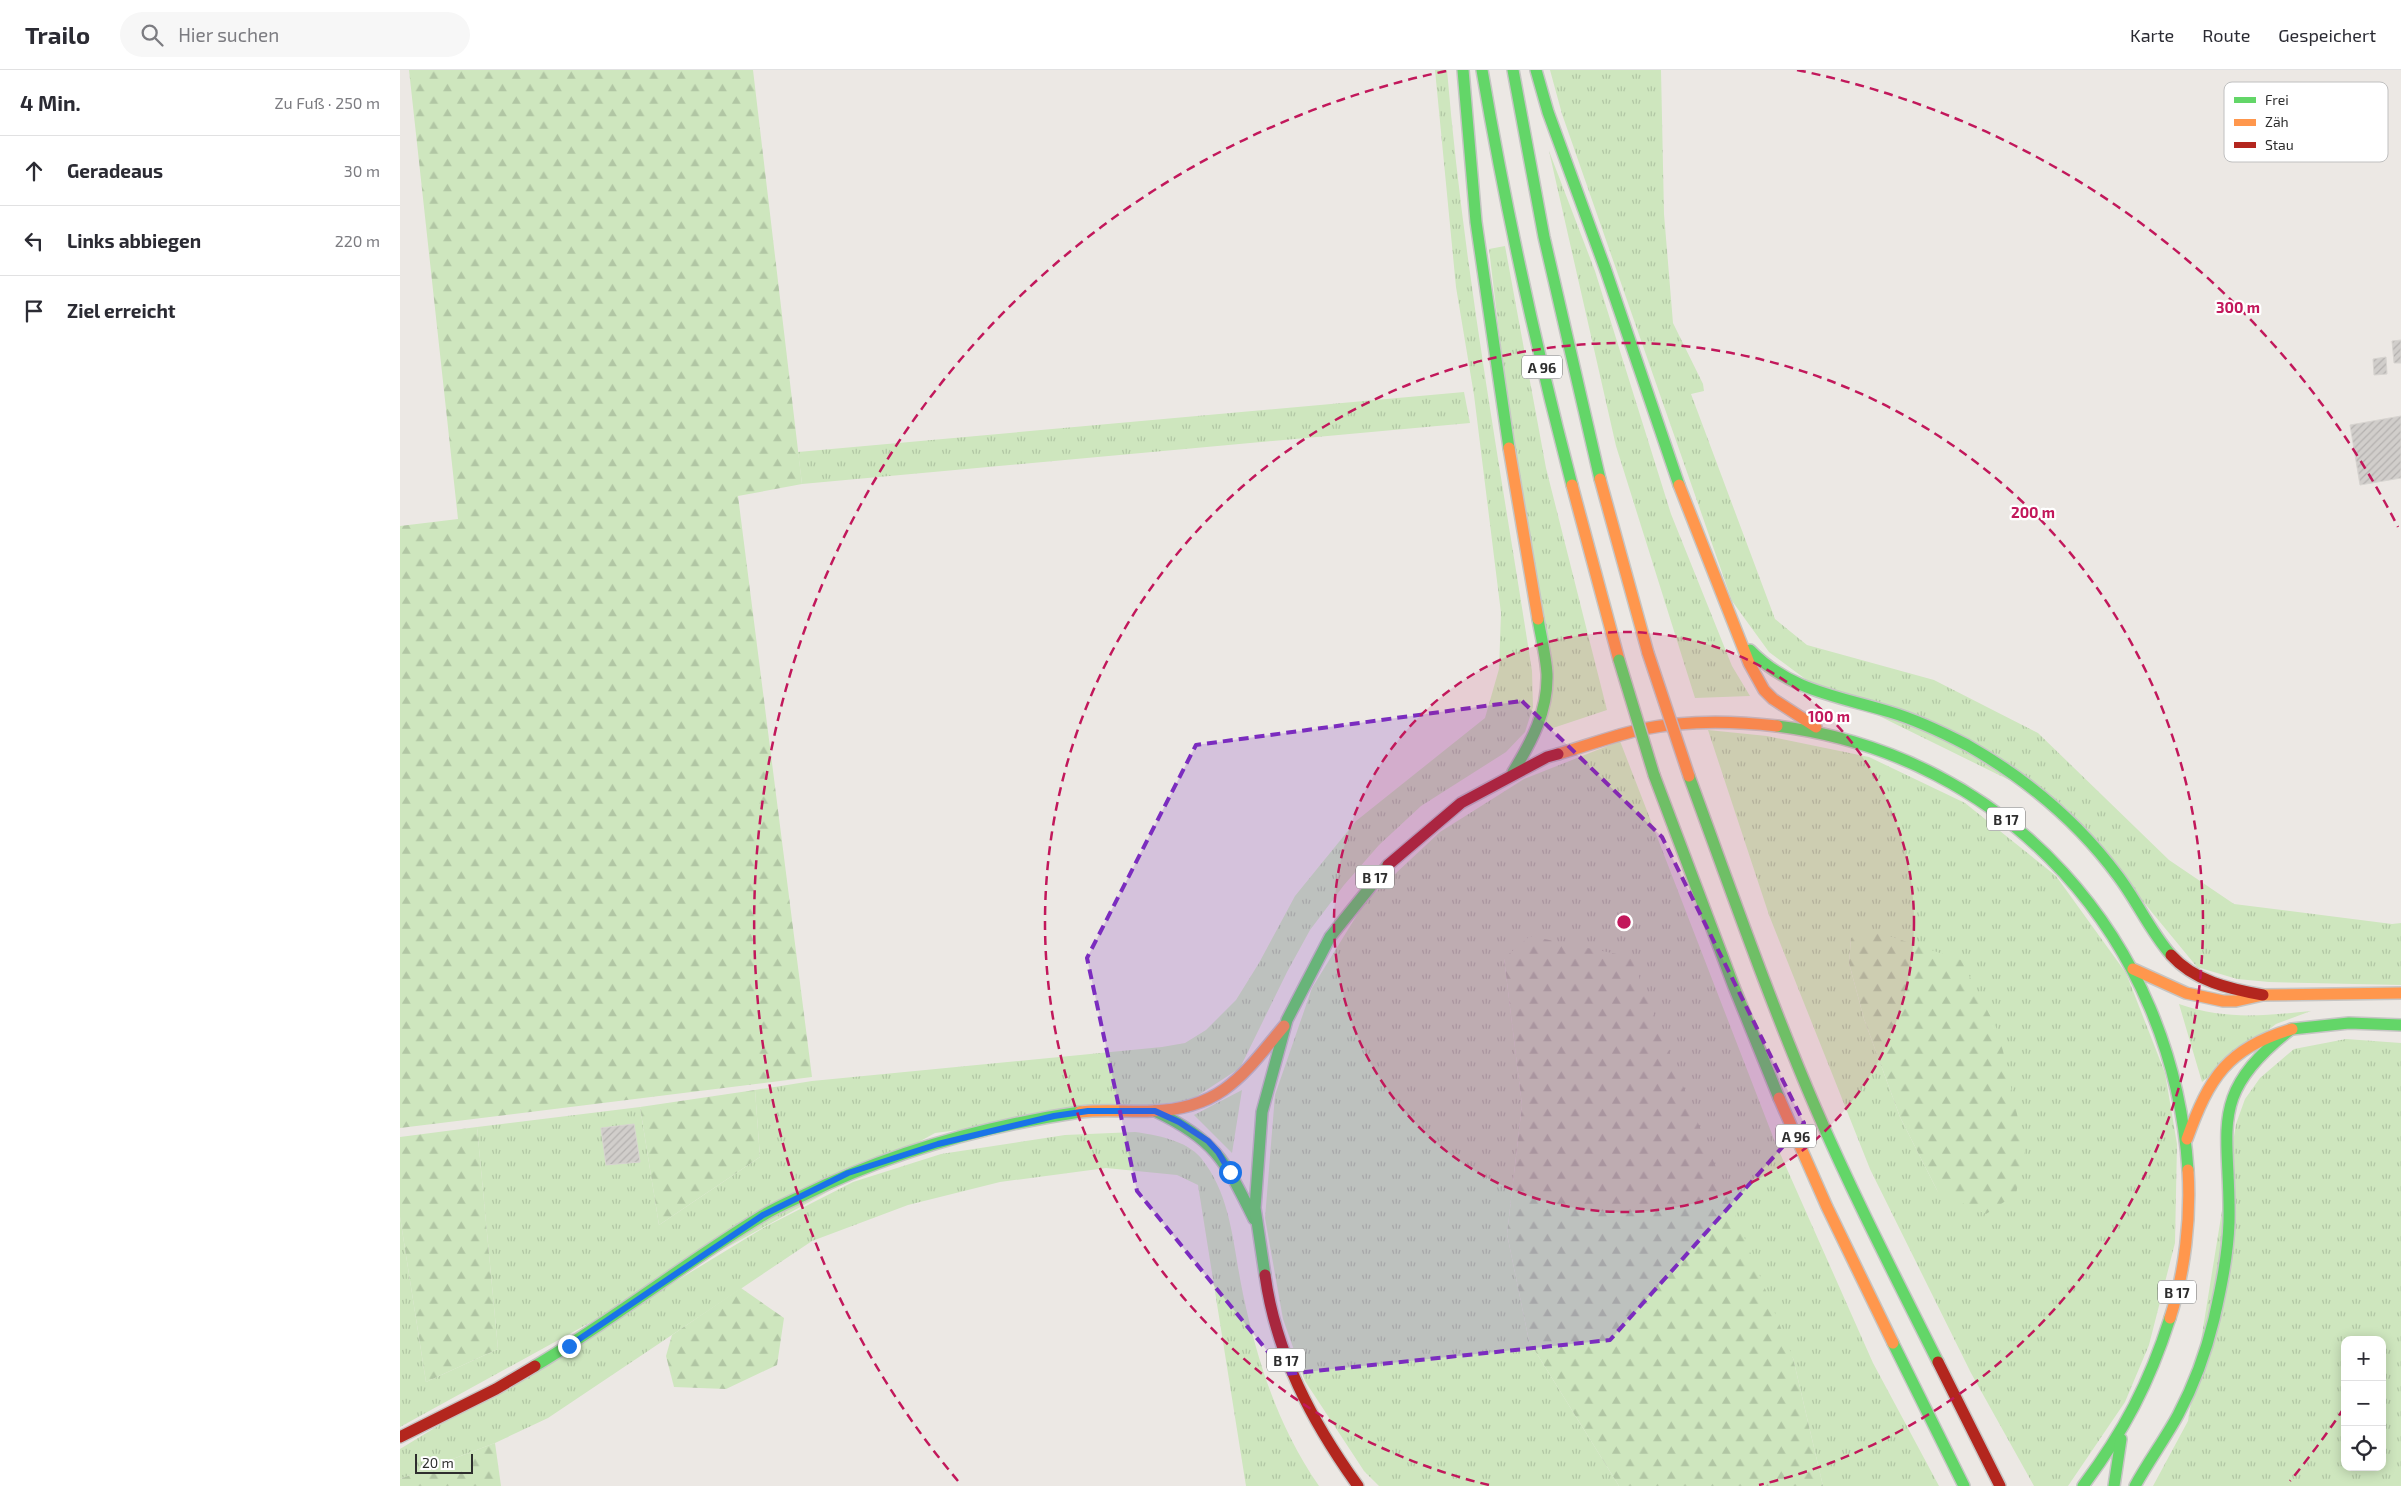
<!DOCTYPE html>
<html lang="de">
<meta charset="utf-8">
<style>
:root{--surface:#fff;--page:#f7f7f7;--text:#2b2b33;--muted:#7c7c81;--line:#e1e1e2}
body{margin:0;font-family:"Exo 2",sans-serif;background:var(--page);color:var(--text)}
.controls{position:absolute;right:15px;bottom:15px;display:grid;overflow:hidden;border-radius:10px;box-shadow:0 2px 12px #0003}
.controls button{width:45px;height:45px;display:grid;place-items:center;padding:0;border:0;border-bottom:1px solid var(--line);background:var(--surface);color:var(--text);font:25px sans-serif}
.scale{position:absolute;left:15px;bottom:12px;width:58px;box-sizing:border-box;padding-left:5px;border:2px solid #2e2e2e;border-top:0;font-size:14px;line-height:18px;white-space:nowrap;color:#2e2e2e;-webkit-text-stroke:4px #fff;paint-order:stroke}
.stop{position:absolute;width:15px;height:15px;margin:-11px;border:4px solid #1a73e8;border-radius:50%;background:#fff}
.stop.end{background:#1a73e8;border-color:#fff;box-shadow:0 1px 5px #0008}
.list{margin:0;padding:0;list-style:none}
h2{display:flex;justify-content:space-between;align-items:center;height:65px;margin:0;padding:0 20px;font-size:21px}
h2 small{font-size:16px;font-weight:400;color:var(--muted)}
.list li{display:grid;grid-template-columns:32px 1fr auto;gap:15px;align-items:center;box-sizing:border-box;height:70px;padding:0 20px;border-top:1px solid var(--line)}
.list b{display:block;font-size:19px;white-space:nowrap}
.list em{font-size:16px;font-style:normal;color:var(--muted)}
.icon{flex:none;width:28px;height:28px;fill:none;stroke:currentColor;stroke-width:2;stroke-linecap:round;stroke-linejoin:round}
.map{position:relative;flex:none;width:2001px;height:1416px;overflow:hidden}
header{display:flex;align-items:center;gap:30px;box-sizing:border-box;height:70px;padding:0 25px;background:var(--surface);border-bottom:1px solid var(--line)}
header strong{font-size:24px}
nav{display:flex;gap:28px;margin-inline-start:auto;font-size:18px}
.search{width:350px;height:45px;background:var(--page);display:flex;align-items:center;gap:12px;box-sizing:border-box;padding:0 18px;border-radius:28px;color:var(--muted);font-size:19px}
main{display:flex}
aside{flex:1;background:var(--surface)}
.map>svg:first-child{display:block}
.grass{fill:url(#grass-tufts);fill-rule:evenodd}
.forest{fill:url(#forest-firs)}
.building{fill:url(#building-hatch);stroke:#d7d4d0}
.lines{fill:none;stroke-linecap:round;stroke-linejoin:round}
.fast-casing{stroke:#c6c5c4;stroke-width:14}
.slow-casing{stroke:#c6c5c4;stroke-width:14}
.jam-casing{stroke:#c6c5c4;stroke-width:14}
.fast{stroke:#63d668;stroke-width:11}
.slow{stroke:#ff974d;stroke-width:11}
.jam{stroke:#b3261e;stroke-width:11}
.fast-bridge-casing{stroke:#c6c5c4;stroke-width:14;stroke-linecap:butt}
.slow-bridge-casing{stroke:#c6c5c4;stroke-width:14;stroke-linecap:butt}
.fast-bridge{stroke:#63d668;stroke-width:11}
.slow-bridge{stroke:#ff974d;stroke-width:11}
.route{stroke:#1a73e8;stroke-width:6}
.marked{fill:#7b2cbf;fill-opacity:0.2;stroke:#7b2cbf;stroke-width:4;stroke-dasharray:10 6;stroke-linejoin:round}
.ring{fill:none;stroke:#c2185b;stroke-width:2.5;stroke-dasharray:9 6}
.labels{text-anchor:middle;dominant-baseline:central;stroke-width:4.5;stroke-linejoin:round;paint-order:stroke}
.shield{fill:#fff;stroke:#6d6d6d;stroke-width:1}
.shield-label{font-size:14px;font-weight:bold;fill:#2e2e2e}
.key{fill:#fff;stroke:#c0c0c0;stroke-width:1}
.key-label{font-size:14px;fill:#2e2e2e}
.centre{fill:#c2185b;stroke:#fff;stroke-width:2.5}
.ring-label{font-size:15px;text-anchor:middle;font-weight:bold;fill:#c2185b;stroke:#fff;stroke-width:4.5;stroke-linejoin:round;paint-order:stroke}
</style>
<header>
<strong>Trailo</strong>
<div class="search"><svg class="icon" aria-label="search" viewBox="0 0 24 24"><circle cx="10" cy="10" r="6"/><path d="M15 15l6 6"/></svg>Hier suchen</div>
<nav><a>Karte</a><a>Route</a><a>Gespeichert</a></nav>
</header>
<main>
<aside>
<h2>4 Min.<small>Zu Fuß · 250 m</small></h2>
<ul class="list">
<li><svg class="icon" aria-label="ahead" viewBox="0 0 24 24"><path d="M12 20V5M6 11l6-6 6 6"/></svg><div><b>Geradeaus</b></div><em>30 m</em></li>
<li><svg class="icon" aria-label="left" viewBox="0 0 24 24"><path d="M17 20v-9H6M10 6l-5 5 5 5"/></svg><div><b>Links abbiegen</b></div><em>220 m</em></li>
<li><svg class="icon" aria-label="arrive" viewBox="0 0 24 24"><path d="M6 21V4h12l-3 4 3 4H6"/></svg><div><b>Ziel erreicht</b></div></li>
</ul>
</aside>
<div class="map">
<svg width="2001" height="1416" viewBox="0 0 2001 1416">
<defs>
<pattern id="grass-tufts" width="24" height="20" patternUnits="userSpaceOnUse" patternTransform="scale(1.25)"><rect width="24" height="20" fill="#cee6be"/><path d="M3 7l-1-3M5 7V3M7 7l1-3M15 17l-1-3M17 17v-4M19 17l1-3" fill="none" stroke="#b1c6a4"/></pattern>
<pattern id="forest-firs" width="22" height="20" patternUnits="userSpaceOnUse" patternTransform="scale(1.25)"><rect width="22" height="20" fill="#cee6be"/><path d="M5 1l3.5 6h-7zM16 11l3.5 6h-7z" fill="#b1c6a4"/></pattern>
<pattern id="building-hatch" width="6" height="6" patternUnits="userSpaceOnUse" patternTransform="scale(1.25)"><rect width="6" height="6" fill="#d1cecb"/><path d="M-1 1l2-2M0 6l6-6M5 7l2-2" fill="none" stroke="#b4b1af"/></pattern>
</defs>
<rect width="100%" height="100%" fill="#ece8e4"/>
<g class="grass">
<path d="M 1035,0 L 1047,0 C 1064,202 1101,401 1132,601 L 1133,637 L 1125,662 L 1106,682 L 1021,736 L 979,775 L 944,815 L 910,860 L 887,902 L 840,998 L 791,1030 L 535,1063 L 0,1357 L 0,1147 L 26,1312 L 98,1279 L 77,1057 L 240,1037 L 259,1155 L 360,1087 L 355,1020 L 412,1011 L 762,977 L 785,973 L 806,960 L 836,930 L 859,893 L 895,826 L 956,751 L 1085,648 L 1099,599 L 1101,543 L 1074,325 L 1056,217 Z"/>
<path d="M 1150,0 L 1261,0 L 1264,144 L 1273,253 L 1303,314 L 1304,321 L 1291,324 L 1375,549 L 1407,575 L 1534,610 L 1638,663 L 1769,790 L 1834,834 L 1992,854 L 2001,853 L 2001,915 L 1869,912 L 1837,909 L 1797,897 L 1666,738 L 1408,611 L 1369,582 L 1332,531 L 1162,44 Z"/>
<path d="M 1149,81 L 1195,201 L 1271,444 L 1332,596 L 1350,626 L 1295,628 L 1216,376 Z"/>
<path d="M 1105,176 L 1146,398 L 1207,640 L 1147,660 L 1089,179 Z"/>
<path d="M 1064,322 L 1070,353 L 402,414 L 398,382 Z"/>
<path d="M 1308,660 L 1367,666 L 1469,687 L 1565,733 L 1656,806 L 1726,903 L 1765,1003 L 1777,1074 L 1775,1173 L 1749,1275 L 1725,1332 L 1668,1416 L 1634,1416 L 1571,1303 L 1470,1099 L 1369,845 ZM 1451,868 L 1538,1122 L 1500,1047 L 1464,949 L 1449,893 Z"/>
<path d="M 1220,671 L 1375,1072 L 1473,1293 L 1539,1416 L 1423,1416 L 1393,1288 L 1104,888 L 1122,1035 L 1107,1164 L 1129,1271 L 1219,1416 L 979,1416 L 964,1401 L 905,1311 L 883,1249 L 865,1148 L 875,1025 L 912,918 L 965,832 L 1040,762 L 1124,709 Z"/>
<path d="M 1779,934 C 1826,950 1862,946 1911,941 L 1876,954 L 1802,1012 Z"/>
<path d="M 1946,969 L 2001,973 L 2001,1416 L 1753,1416 L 1788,1351 L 1836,1054 L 1845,1029 L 1860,1008 L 1894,979 ZM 1945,1270 L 1982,1270 L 1982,1397 L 1945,1397 Z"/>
<path d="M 842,1020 L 832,1083 L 794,1045 Z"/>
<path d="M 735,1062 C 756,1065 786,1070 801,1088 C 832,1126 833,1177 843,1224 C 858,1294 878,1356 919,1416 L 846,1416 L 798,1115 L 777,1105 L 706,1098 L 600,1112 L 508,1135 L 412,1171 L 148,1348 L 95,1373 L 0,1409 L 0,1379 L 365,1157 L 453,1112 L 541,1084 L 665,1065 Z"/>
</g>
<g class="forest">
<path d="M 9,0 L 353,0 L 402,414 L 338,426 L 412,1007 L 0,1058 L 0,456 L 58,449 Z"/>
<path d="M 1468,859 L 1561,890 L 1599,963 L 1625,1080 L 1616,1124 L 1586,1144 L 1538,1122 L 1500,1047 L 1464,949 L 1449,893 L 1451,868 Z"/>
<path d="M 1130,866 L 1231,887 L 1393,1288 L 1423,1416 L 1219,1416 L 1129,1271 L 1107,1164 L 1122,1035 L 1104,888 Z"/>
<path d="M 355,1020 L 360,1087 L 259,1155 L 240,1037 Z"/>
<path d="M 77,1057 L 98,1279 L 26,1312 L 0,1147 L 0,1067 Z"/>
<path d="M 341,1218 L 384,1248 L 377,1295 L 326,1319 L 274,1317 L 266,1286 L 272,1265 Z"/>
<path d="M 95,1373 L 101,1416 L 0,1416 L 0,1409 Z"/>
</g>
<g class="building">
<path d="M 2001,270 L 2001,293 L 1994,293 L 1992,271 Z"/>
<path d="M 1986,287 L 1987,304 L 1974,305 L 1973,289 Z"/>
<path d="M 2001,346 L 2001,408 L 1960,415 L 1950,355 Z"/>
<path d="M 234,1054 L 240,1092 L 206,1095 L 201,1058 Z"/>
</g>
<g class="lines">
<g class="fast-casing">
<g id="fast">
<path d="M 1063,0 L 1076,152 L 1109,378"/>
<path d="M 1082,0 C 1106,140 1136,278 1172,415"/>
<path d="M 1113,0 L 1144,167 L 1200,409"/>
<path d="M 1136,0 L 1148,42 L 1205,198 L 1279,415"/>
<path d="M 1350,580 C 1390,621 1438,626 1490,642 C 1517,650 1542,662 1567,675 C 1625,708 1678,752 1718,806 C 1737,831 1750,861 1771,885"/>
<path d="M 1377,656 C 1608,685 1773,870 1788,1100"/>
<path d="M 1113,702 C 1132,671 1148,641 1147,604 C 1146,586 1141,567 1138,549"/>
<path d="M 1254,705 L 1334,917 L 1379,1028"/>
<path d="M 1289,706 C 1330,817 1369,930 1416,1039 C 1453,1125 1496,1208 1538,1292"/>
<path d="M 1892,959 L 1949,953 L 2001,955"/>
<path d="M 755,1041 C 816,1070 825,1091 854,1149"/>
<path d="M 865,1205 L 855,1138 L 862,1042 L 887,950 L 930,867 L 988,795"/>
<path d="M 1493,1273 L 1564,1416"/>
<path d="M 135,1296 C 213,1250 285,1193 362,1146 C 375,1138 389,1132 402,1126 C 489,1083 585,1056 680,1042"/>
<path d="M 1683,1416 C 1724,1361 1749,1314 1770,1248"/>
<path d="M 1714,1416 L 1721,1369"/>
<path d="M 1735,1416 C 1748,1392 1765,1369 1778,1345 C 1794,1315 1806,1282 1814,1249 C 1821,1218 1828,1185 1829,1152 C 1831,1059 1805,1026 1890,960"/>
</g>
</g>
<g class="slow-casing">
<g id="slow">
<path d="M 1109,378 L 1138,549"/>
<path d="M 1200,409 L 1248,583"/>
<path d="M 1172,415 L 1219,590"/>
<path d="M 1279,415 L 1349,593 L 1364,620 L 1373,629 L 1416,657"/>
<path d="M 1158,684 C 1186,676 1215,665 1243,659 C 1287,650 1334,651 1377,656"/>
<path d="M 1733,899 L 1786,923 L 1823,931 L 1836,931 L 1863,925 L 2001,923"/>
<path d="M 1379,1028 L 1427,1137 L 1493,1273"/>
<path d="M 680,1042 C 704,1039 728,1042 752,1041 C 822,1039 844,1004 884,956"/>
<path d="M 1787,1069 C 1809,1008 1827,978 1892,959"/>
<path d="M 1770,1248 C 1785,1202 1791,1148 1788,1100"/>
</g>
</g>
<g class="jam-casing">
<g id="jam">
<path d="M 988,795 L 1061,733 L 1147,687 L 1158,684"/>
<path d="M 1771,885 C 1794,911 1830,919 1863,925"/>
<path d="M 865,1205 C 876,1284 912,1352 958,1416"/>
<path d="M 1538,1292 L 1600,1416"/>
<path d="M 0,1367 L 96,1319 L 135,1296"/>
</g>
</g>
<use href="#fast" class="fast"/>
<use href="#slow" class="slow"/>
<use href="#jam" class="jam"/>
<g class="fast-bridge-casing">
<path id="fast-bridge" d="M 1219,590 L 1254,705"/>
</g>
<g class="slow-bridge-casing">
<path id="slow-bridge" d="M 1248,583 L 1289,706"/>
</g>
<use href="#fast-bridge" class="fast-bridge"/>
<use href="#slow-bridge" class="slow-bridge"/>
</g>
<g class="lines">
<path class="route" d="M 169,1276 L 363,1145 L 448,1103 L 538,1074 L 654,1046 L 688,1041 L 755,1041 L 779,1052 L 808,1071 L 818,1082 L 830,1102"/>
</g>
<path class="marked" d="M 1122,631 L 1262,767 L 1404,1053 L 1210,1270 L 886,1304 L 737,1121 L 687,888 L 796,675 Z"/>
<circle cx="1224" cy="852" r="290" fill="#c2185b" fill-opacity=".12"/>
<g class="ring">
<circle cx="1224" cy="852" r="290"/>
<path d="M1089 1415A579 579 0 1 1 1359 1415"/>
<path d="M1944 1338A869 869 0 0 1 1890 1411M558 1411A869 869 0 0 1 1051 0M1397 0A869 869 0 0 1 1998 457"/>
</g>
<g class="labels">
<g class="shield">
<rect x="1122" y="285.5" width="40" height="23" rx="4"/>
<rect x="1587" y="737.5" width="38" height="23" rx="4"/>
<rect x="956" y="795.5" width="38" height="23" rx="4"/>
<rect x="1376" y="1054.5" width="40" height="23" rx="4"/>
<rect x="1758" y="1210.5" width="38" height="23" rx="4"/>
<rect x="867" y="1278.5" width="38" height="23" rx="4"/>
</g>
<g class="shield-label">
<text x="1142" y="297">A 96</text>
<text x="1606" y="749">B 17</text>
<text x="975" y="807">B 17</text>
<text x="1396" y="1066">A 96</text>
<text x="1777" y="1222">B 17</text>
<text x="886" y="1290">B 17</text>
</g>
</g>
<rect x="1824" y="12" width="164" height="80" rx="8" class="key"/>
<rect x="1834" y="27" width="22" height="6" fill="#63d668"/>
<rect x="1834" y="49" width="22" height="7" fill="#ff974d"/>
<rect x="1834" y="72" width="22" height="6" fill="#b3261e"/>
<g class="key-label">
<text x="1865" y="35">Frei</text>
<text x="1865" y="57">Zäh</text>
<text x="1865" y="80">Stau</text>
</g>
<circle cx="1224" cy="852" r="8" class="centre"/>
<g class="ring-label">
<text x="1838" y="243">300 m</text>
<text x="1633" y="448">200 m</text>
<text x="1429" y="652">100 m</text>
</g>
</svg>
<div class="controls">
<button>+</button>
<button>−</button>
<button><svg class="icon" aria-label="locate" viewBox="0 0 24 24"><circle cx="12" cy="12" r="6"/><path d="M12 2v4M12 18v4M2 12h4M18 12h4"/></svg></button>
</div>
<div class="scale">20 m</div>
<div class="stop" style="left:830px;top:1102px"></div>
<div class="stop end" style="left:169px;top:1276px"></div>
</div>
</main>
